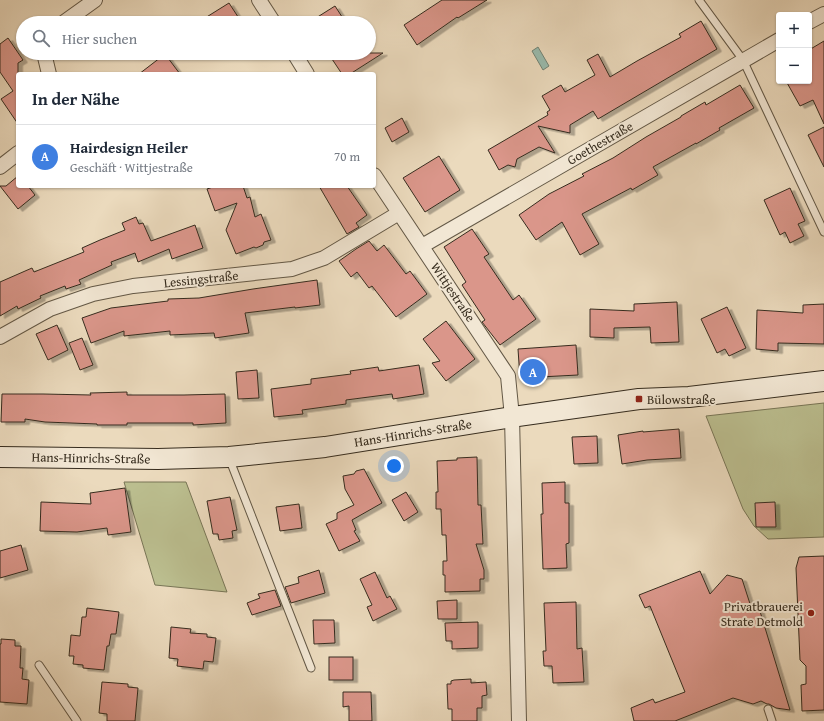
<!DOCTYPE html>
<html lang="de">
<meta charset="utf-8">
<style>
:root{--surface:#fff;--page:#f2f2f3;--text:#1f2937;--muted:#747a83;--line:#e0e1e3;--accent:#111827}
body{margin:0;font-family:"Gentium Book Plus",serif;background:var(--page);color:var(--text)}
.controls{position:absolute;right:12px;top:12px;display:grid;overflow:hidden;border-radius:4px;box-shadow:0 1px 3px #0004}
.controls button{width:36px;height:36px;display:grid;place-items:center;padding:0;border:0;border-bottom:1px solid var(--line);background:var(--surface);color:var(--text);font:20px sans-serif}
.you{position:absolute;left:394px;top:466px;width:14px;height:14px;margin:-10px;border:3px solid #fff;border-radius:50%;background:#1a73e8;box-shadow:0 0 0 6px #1a73e833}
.badge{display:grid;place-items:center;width:26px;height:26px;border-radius:50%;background:var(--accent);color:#fff;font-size:13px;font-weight:700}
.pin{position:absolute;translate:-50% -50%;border:2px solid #fff;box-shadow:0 1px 4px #0006}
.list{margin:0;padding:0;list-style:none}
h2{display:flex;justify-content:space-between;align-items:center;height:52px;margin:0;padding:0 16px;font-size:17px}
h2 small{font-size:13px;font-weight:400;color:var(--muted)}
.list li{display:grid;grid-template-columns:26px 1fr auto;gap:12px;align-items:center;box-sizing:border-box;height:64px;padding:0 16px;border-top:1px solid var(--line)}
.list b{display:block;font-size:15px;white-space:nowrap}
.list p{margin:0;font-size:13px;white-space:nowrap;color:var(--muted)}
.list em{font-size:13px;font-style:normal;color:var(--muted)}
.icon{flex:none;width:22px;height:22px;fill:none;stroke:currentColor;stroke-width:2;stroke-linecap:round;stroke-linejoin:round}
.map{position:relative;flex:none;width:824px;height:721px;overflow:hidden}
.search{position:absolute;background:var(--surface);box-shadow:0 1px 3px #0004;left:16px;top:16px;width:360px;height:44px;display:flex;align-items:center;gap:10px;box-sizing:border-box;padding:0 14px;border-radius:22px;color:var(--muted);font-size:15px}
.panel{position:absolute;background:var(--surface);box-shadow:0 1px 3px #0004;left:16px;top:72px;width:360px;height:116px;border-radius:4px}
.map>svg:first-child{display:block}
.green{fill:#bbbe8f;stroke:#787556}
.water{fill:#99bbad;stroke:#718274}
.building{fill:#da968a;stroke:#362c1e;filter:url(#shadow)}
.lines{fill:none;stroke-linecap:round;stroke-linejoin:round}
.lane-casing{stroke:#635846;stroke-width:9}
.street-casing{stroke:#635846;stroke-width:16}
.secondary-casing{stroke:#362c1e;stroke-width:22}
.lane{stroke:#f2e7d4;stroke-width:7}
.street{stroke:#f2e7d4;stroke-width:14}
.secondary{stroke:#f2e7d4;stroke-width:20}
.poi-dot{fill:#8f2418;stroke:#f2e7d4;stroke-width:1.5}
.labels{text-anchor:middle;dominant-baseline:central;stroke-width:4;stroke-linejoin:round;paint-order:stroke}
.street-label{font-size:13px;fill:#362c1e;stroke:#f2e7d4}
.poi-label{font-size:13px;fill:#362c1e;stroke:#f2e7d4;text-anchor:start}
</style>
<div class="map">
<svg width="824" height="721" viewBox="0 0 824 721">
<defs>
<filter id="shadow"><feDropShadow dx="4.5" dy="2.5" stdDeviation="0" flood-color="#0004"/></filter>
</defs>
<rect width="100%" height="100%" fill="#ebdabd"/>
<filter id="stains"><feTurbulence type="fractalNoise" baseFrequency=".005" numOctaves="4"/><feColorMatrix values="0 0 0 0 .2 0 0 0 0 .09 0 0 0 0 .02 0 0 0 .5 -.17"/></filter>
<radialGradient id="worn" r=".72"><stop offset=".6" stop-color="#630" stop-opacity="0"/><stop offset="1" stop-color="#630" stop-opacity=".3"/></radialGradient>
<g class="green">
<path d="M 824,403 L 824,537 L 768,539 L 754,526 L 743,509 L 706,416 Z"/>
<path d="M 124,482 L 186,482 L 227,592 L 155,585 Z"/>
</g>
<path class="water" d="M 538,47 L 549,66 L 543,70 L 532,51 Z"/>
<g class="building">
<path d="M 442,0 L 487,0 L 458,18 L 457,17 L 417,45 L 404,25 Z"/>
<path d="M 229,3 L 242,23 L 197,23 Z"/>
<path d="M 335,6 L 346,23 L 308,23 Z"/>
<path d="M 701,21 L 717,49 L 598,119 L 593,111 L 570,125 L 570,133 L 538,126 L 555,153 L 539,147 L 517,159 L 515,167 L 508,165 L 499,170 L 488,150 L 548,115 L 547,112 L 550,110 L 542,96 L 561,85 L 565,92 L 595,75 L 587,60 L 598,54 L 610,77 L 637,61 L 681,37 L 679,34 Z"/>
<path d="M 8,38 L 23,60 L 18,63 L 18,124 L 1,99 L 13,91 L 0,72 L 0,44 Z"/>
<path d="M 824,41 L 824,124 L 813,100 L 800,106 L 786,81 L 809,81 L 809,50 Z"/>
<path d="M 328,53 L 383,53 L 350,74 L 342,74 Z"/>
<path d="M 165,54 L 180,74 L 139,74 Z"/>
<path d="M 740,85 L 754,108 L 719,128 L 720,130 L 696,144 L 696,143 L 653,167 L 658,175 L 632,190 L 631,188 L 582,214 L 599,244 L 580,255 L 562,222 L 536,240 L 519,215 L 549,194 L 584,176 L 582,174 L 613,158 L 646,137 L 681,117 L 681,116 L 705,102 L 706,105 Z"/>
<path d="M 402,118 L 409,132 L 392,142 L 385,128 Z"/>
<path d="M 824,127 L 824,167 L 808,135 Z"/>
<path d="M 439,156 L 460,190 L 425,212 L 403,178 Z"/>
<path d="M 18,176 L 18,186 L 28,186 L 35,195 L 18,209 L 0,186 L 6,186 Z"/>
<path d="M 216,186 L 243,186 L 247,198 L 250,197 L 255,217 L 261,214 L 271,240 L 264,242 L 263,245 L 256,248 L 254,247 L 236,254 L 226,230 L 237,203 L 215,211 L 207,189 Z"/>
<path d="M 319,186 L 347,186 L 367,215 L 356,223 L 359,227 L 347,234 Z"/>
<path d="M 790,188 L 805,221 L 798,224 L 804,236 L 790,243 L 785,232 L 780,235 L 764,200 Z"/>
<path d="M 136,217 L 139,224 L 143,223 L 151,241 L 195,225 L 203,248 L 172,259 L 169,249 L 138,262 L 135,253 L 111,262 L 112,265 L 79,280 L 81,284 L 66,289 L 65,286 L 40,296 L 41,298 L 18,309 L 17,306 L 0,316 L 0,282 L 32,268 L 34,272 L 84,252 L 82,248 L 100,240 L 125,230 L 122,223 Z"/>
<path d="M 472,229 L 489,254 L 484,257 L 513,300 L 519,295 L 536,319 L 500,345 L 482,322 L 485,320 L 462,285 L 466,282 L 444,247 Z"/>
<path d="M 369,241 L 377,251 L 384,245 L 406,274 L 410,271 L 427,294 L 396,317 L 372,286 L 369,288 L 357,272 L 351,277 L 339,261 L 356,249 Z"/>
<path d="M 317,280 L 320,305 L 295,308 L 295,307 L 245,313 L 249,333 L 215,338 L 214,333 L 170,335 L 170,331 L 124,336 L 124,331 L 91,343 L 82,318 L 111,308 L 168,301 L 168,299 L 199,298 L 253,289 Z"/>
<path d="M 677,302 L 679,342 L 651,343 L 650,327 L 614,328 L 614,338 L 590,337 L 590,309 L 634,311 L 634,304 Z"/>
<path d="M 824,304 L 824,344 L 778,343 L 778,351 L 756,349 L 757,310 L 803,313 L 803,305 Z"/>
<path d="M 727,307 L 746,348 L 729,356 L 725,349 L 717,353 L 701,319 Z"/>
<path d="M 446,321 L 475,359 L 446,381 L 432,363 L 440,361 L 423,339 Z"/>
<path d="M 57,325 L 68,350 L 48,360 L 36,334 Z"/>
<path d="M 82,338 L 93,365 L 80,370 L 69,343 Z"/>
<path d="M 576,345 L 578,375 L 520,378 L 518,349 Z"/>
<path d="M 419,365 L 424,394 L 393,399 L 392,394 L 346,400 L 346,404 L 302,410 L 303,414 L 274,417 L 271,389 L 311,384 L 311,379 L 351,374 L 350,371 L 378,367 L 379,371 Z"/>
<path d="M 257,370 L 259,398 L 238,399 L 236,372 Z"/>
<path d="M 127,392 L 127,395 L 184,395 L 225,394 L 226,423 L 193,425 L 193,423 L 127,423 L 127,425 L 97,425 L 97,424 L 45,422 L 25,419 L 25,422 L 1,422 L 2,394 L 43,394 L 91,395 L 90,393 Z"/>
<path d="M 679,429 L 681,458 L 647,460 L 622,464 L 618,435 L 643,431 L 643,432 Z"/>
<path d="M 597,436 L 598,463 L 574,464 L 572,437 Z"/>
<path d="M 477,457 L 478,505 L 481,505 L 483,544 L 476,544 L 484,570 L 484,579 L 480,579 L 480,591 L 445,592 L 445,575 L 443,575 L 443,561 L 447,561 L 446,535 L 442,535 L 441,509 L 436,509 L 436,492 L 438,492 L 437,461 L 457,460 L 457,458 Z"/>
<path d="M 364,469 L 382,503 L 352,520 L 356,530 L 354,531 L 360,541 L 339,551 L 326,524 L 337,519 L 337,513 L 354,505 L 345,489 L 343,476 L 354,474 L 356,471 Z"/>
<path d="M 565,482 L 565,503 L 569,503 L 569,543 L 566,544 L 567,568 L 543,569 L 541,514 L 543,514 L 542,483 Z"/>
<path d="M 125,488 L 131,532 L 108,535 L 107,528 L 77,532 L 40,531 L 41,502 L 91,504 L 90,493 Z"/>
<path d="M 406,492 L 418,512 L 404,521 L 392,500 Z"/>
<path d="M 230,497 L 237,530 L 232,531 L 233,538 L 219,540 L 218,534 L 213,534 L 207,501 Z"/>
<path d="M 775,502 L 776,527 L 756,527 L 755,503 Z"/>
<path d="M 299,504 L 302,528 L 280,531 L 276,507 Z"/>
<path d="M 21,545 L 28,570 L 0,578 L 0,551 Z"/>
<path d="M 824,556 L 824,710 L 802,711 L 801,685 L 806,684 L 806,666 L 800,660 L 796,568 L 799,557 Z"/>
<path d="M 319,570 L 325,593 L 291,603 L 285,587 L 299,583 L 298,577 Z"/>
<path d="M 700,571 L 710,594 L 727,575 L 742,579 L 752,610 L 759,608 L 790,710 L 776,708 L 769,704 L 767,704 L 761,701 L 753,704 L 733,698 L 675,721 L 634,721 L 631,708 L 653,699 L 655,703 L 685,692 L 650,606 L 645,608 L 639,595 Z"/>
<path d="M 375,572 L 387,598 L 390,596 L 397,609 L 373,621 L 367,607 L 372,605 L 360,579 Z"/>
<path d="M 275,590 L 281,606 L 252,615 L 247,603 L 260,598 L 258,594 Z"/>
<path d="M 457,600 L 457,619 L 438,619 L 437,601 Z"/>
<path d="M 576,602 L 577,649 L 582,648 L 584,682 L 553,683 L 552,666 L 544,666 L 543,651 L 546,651 L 544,603 Z"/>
<path d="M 87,608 L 119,612 L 116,634 L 111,634 L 109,646 L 107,646 L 104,670 L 83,668 L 83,665 L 73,664 L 74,656 L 69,656 L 71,635 L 80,636 L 82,617 L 86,617 Z"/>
<path d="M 313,620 L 334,620 L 335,643 L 314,644 Z"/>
<path d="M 478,622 L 478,648 L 452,649 L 452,641 L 446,641 L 445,623 Z"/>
<path d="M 171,627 L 191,629 L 190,633 L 207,634 L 207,637 L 216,638 L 213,662 L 204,661 L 203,669 L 177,666 L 178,659 L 169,658 Z"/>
<path d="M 1,639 L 15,640 L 15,646 L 21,646 L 20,668 L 23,668 L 22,679 L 29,680 L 27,704 L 0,702 L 0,644 L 1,644 Z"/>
<rect x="329" y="657" width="24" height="23"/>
<path d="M 471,679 L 471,683 L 486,682 L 487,695 L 482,696 L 482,708 L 477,708 L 477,721 L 452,721 L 452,709 L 448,709 L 447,684 L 451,684 L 451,681 L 454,680 Z"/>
<path d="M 102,682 L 128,684 L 128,687 L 138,688 L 135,721 L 107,721 L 107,714 L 99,713 Z"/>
<path d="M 343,692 L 371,692 L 372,721 L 349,721 L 349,706 L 343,707 Z"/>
</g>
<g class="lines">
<g class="lane-casing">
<g id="lane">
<path d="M 699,0 L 743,60 L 824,232"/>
<path d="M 229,458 L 311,668"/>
<path d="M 39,665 L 77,721"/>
<path d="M 768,709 L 772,721"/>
</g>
</g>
<g class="street-casing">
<g id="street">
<path d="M 259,0 L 274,23"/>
<path d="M 809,22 L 824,14"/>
<path d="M 63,23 L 95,0"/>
<path d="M 44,53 L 49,74"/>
<path d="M 294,53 L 307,74"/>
<path d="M 0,167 L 18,153"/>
<path d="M 374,175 L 508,376 L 512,417 L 519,721"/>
<path d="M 422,246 L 779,40"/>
<path d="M 0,337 L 50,309 L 93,294 L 133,286 L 292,269 L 324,258 L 399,213"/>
</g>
</g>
<g class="secondary-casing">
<path id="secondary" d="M 0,457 L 158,459 L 229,457 L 325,447 L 512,417 L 639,399 L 689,397 L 824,381"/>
</g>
<use href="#lane" class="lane"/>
<use href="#street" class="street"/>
<use href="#secondary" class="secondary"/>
</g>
<g class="poi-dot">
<rect x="635" y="395" width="8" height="8" rx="2"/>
<circle cx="811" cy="613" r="4"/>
</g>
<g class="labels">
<g class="street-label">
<text transform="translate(600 143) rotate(-30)">Goethestraße</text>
<text transform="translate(201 279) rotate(-6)">Lessingstraße</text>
<text transform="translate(453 292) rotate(56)">Wittjestraße</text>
<text transform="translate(413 433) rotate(-9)">Hans-Hinrichs-Straße</text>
<text transform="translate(91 458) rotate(1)">Hans-Hinrichs-Straße</text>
</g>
<g class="poi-label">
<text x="647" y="399">Bülowstraße</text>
<text x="803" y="606" text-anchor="end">Privatbrauerei<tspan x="803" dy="15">Strate Detmold</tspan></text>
</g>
</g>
<rect width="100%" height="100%" filter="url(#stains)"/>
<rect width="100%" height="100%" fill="url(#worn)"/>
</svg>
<div class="controls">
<button>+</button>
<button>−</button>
</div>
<div class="you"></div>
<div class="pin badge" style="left:533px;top:372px;background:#3f7fe0">A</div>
<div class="search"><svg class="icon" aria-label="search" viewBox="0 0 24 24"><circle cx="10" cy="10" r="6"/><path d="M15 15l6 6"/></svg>Hier suchen</div>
<section class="panel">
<h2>In der Nähe<small></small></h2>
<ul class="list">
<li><span class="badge" style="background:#3f7fe0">A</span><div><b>Hairdesign Heiler</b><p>Geschäft · Wittjestraße</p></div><em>70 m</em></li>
</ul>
</section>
</div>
